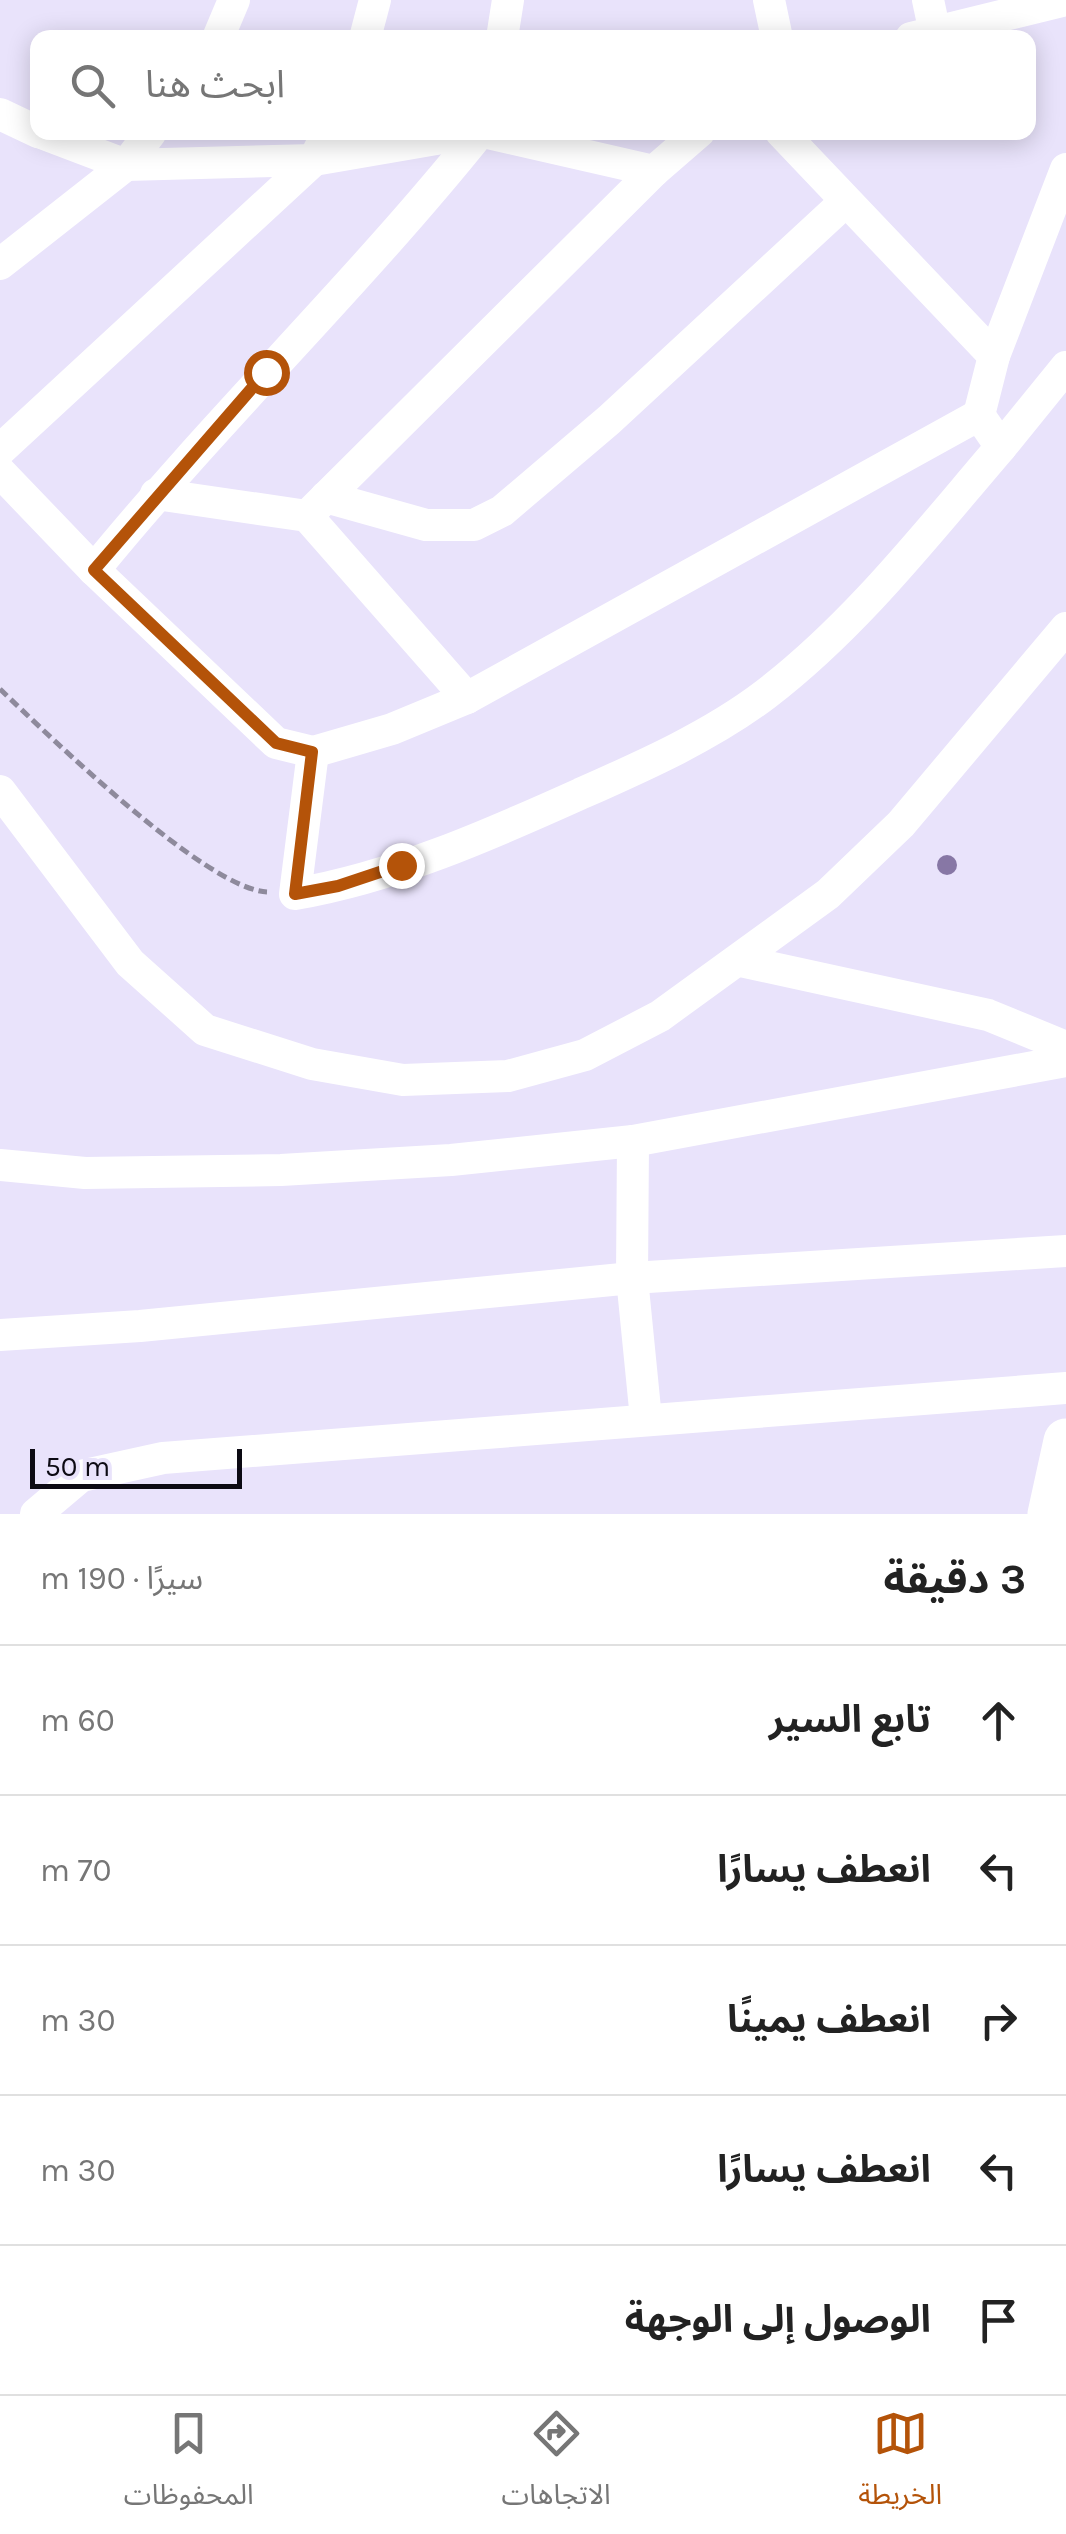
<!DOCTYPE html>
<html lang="ar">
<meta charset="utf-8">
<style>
:root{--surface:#fff;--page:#f2f2f2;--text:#222;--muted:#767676;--line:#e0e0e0;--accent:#b45309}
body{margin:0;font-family:Karla,"Noto Sans Arabic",sans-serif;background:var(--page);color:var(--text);direction:rtl}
.scale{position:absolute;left:30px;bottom:25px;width:212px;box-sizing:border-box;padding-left:10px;border:5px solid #0c0a13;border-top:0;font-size:28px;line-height:35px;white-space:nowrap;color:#0c0a13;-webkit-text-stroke:8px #e9e3fb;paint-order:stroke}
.stop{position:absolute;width:30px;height:30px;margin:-22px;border:8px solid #b45309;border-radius:50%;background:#fff}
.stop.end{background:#b45309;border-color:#fff;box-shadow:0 2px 10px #0008}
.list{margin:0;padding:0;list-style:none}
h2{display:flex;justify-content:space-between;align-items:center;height:130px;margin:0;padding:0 40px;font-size:42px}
h2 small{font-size:32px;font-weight:400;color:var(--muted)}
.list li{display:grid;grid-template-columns:65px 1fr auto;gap:30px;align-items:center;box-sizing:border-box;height:150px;padding:0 40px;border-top:2px solid var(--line)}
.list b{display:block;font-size:38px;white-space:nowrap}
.list em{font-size:32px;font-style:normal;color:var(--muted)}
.icon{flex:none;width:55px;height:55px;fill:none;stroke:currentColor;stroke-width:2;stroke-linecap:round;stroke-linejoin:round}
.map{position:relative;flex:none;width:1066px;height:1514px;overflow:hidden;direction:ltr}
.search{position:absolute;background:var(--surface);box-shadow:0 5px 25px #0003;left:30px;right:30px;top:30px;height:110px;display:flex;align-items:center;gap:25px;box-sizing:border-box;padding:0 35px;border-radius:20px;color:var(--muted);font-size:38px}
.sheet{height:880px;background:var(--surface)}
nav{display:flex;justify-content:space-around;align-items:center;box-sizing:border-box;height:140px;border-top:2px solid var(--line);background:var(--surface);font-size:28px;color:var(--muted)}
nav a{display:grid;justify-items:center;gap:5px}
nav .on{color:var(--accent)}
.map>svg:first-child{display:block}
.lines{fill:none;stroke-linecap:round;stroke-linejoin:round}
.path{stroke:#8e8a9c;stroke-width:5;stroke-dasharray:10 5;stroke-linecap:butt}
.street{stroke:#fff;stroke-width:32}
.secondary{stroke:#fff;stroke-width:45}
.tree{fill:#8777a5}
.route{stroke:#b45309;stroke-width:12}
</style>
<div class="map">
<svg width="1066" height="1514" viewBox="0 0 1066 1514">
<rect width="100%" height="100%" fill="#e9e3fb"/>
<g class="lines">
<path class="path" d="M 0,689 C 48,735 206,889 267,892"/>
<g class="street">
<path d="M 769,0 L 777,38"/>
<path d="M 928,0 L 935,33"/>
<path d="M 218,38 L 234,0"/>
<path d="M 365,38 L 375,0"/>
<path d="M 502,38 L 508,0"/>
<path d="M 911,38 L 1066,0"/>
<path d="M 0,114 L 38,132"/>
<path d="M 39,132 L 126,165 L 314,160 L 477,132"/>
<path d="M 483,132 L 654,171"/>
<path d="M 781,132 L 994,356"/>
<path d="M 0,264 L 126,165 L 151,132"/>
<path d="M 979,415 L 994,356 L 1066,169"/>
<path d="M 0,450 L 314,160 L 328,132"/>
<path d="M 0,472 L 94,570 L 276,743 L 313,752 L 392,729 L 467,698 L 979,415 L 1001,447 L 1066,367"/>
<path d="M 156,494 L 307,516 L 467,698"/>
<path d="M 326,497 L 426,525 L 474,525 L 502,511 L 609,420 L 846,201"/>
<path d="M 307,516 L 654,171 L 699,132"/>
<path d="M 94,570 C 217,419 358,284 480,132"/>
<path d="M 313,752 L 295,894 C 394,877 489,835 580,794 C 643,766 711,736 766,694 C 856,625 928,532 1001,447"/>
<path d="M 0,791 L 130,963 L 205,1030 L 312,1064 L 403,1080 L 508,1076 L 585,1055 L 660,1016 L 828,894 L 901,824 L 1066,628"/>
<path d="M 741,961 L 988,1015 L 1066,1047"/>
<path d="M 633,1141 L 632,1278 L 646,1419"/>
<path d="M 0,1165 L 85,1173 L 281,1170 L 451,1160 L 633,1141 L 1066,1061"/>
<path d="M 0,1335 L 140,1326 L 632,1278 L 1066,1251"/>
<path d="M 36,1514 L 81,1476 L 163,1458 L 1066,1388"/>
</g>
<path class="secondary" d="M 1050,1514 L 1066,1441"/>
</g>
<circle class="tree" cx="947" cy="865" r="10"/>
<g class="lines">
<path class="route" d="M 266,372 L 94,570 L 276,743 L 312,752 L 295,894 L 338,886 L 401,865"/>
</g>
</svg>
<div class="scale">50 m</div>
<div class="stop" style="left:266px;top:372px"></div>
<div class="stop end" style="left:401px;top:865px"></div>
<div class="search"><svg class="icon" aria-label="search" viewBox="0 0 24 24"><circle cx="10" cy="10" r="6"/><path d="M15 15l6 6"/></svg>ابحث هنا</div>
</div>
<section class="sheet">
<h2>3 دقيقة<small>سيرًا · 190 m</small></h2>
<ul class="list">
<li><svg class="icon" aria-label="ahead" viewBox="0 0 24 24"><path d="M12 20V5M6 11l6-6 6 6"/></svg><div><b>تابع السير</b></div><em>60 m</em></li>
<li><svg class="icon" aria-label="left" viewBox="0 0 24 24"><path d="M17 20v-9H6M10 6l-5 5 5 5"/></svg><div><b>انعطف يسارًا</b></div><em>70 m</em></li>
<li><svg class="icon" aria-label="right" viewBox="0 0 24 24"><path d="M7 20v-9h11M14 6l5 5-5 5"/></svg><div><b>انعطف يمينًا</b></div><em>30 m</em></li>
<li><svg class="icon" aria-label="left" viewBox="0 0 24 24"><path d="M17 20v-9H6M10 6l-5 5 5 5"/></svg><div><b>انعطف يسارًا</b></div><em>30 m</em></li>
<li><svg class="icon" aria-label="arrive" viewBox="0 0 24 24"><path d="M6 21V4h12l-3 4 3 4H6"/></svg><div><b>الوصول إلى الوجهة</b></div></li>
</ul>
</section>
<nav>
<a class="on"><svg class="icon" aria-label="map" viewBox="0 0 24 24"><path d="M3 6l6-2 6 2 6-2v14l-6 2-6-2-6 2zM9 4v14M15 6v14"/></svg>الخريطة</a>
<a><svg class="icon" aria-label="directions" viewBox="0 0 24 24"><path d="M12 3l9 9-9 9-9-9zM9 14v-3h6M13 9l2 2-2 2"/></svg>الاتجاهات</a>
<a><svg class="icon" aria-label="saved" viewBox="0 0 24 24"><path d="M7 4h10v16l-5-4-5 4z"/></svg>المحفوظات</a>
</nav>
